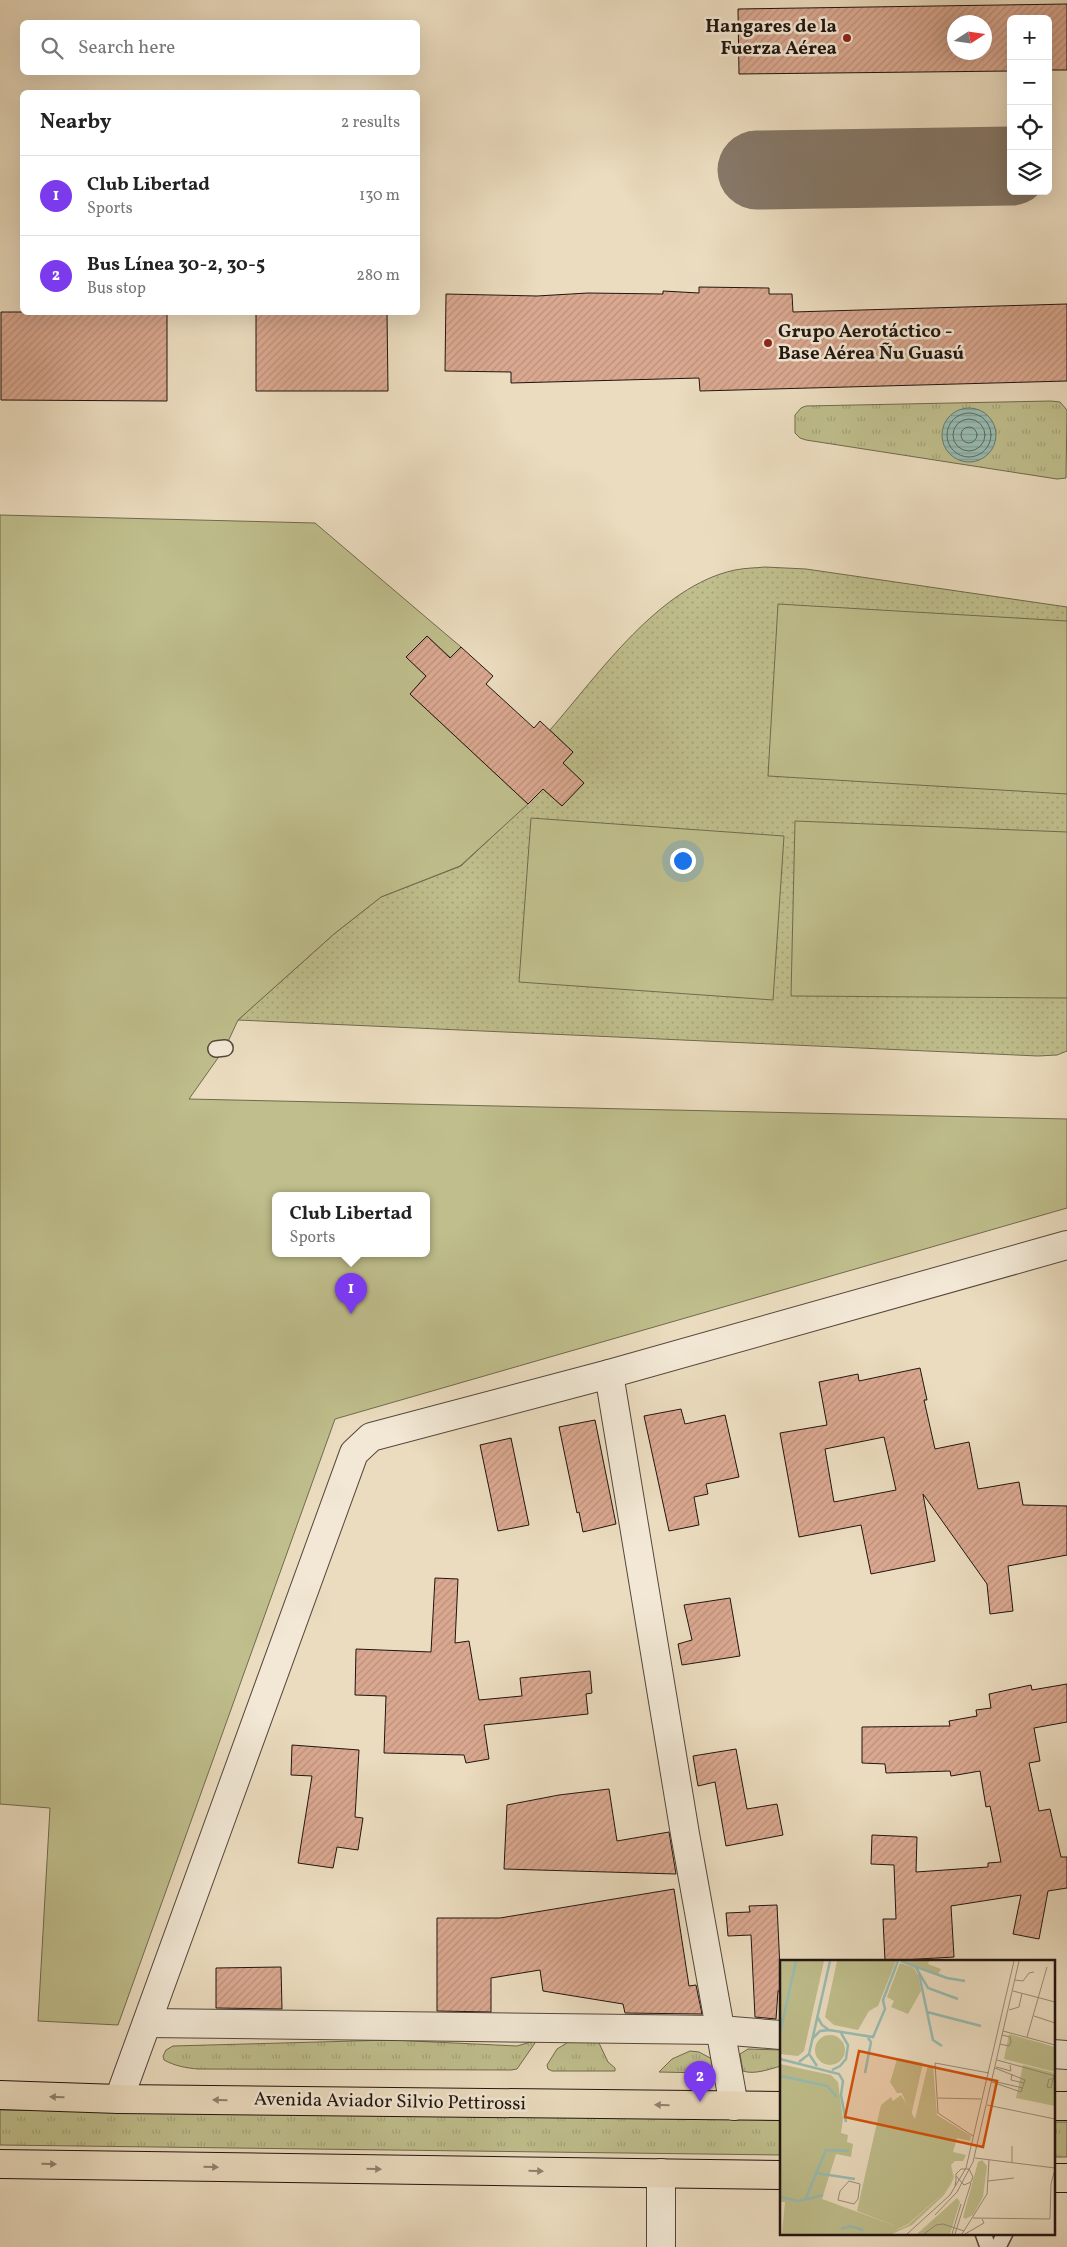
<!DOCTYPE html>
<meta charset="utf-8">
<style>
:root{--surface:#fff;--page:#f6f6f6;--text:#222;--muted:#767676;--line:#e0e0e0;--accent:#7c3aed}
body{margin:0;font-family:Vollkorn,serif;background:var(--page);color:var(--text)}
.controls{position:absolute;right:15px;top:15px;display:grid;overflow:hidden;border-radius:8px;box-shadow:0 5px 20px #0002}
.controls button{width:45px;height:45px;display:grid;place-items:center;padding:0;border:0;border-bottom:1px solid var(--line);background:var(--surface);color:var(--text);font:25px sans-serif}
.compass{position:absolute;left:947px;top:15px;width:45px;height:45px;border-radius:50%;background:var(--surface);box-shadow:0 5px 20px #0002;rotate:78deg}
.you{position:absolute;left:682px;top:860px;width:18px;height:18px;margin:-12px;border:4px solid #fff;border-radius:50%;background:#1a73e8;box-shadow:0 0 0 8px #1a73e833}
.badge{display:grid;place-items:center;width:32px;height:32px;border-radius:50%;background:var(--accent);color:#fff;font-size:16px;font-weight:700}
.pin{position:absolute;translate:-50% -41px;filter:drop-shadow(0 1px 2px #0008)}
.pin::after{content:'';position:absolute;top:26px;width:18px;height:15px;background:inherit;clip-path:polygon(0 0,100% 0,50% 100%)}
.popup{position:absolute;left:272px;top:1192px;width:158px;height:65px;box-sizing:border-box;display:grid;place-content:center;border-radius:8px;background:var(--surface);filter:drop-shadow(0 1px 4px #0005);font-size:16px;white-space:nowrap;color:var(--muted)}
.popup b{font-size:19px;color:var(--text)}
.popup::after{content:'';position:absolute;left:50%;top:100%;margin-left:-10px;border:10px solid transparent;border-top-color:var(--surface)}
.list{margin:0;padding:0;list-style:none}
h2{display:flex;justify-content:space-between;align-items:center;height:65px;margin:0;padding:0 20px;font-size:21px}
h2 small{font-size:16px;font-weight:400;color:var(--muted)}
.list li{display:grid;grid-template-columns:32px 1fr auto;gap:15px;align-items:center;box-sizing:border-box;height:80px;padding:0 20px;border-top:1px solid var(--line)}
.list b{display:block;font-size:19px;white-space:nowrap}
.list p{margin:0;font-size:16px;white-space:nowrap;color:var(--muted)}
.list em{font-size:16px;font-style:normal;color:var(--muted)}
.icon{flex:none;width:28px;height:28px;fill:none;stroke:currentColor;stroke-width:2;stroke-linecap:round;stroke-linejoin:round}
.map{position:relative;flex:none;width:1067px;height:2247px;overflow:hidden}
.search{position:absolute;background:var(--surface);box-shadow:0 5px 20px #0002;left:20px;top:20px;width:400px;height:55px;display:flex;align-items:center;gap:12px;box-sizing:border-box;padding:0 18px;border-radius:8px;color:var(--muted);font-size:19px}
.panel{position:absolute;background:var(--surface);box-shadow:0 5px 20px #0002;left:20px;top:90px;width:400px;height:225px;border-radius:8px}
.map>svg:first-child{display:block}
.grass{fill:url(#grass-tufts);stroke:#706a4e}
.park{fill:url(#park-dots);stroke:#706a4e}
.garden{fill:#bfbe8c;stroke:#706a4e;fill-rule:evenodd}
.water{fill:url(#water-rules);stroke:#687971}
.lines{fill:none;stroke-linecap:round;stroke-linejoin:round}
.shore{stroke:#5c6861;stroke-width:1}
.taxiway{stroke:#867868;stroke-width:79}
.building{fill:url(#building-hatch);stroke:#211510;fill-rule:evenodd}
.lane-casing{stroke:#54473c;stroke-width:18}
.street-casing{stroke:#54473c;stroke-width:30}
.highway-casing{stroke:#211510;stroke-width:30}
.lane{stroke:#f2e8d5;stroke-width:15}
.street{stroke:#f2e8d5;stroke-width:28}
.highway{stroke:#ebdcbf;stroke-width:28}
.oneway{fill:#908270}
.poi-dot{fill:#8f2418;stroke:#f2e8d5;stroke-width:2}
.labels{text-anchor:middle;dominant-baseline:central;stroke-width:5;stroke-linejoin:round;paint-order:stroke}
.poi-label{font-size:19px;font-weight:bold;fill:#211510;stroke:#f2e8d5;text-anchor:end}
.street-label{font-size:19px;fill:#211510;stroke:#f2e8d5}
.inset-river{fill:none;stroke:#98bcb2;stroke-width:2.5}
.inset-road{fill:none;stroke:#9a8c79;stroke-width:1}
.view{fill:#d4520c;fill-opacity:0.15;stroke:#d4520c;stroke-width:2.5}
.inset-edge{fill:none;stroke:#211510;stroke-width:2.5}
</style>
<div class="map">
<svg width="1067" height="2247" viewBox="0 0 1067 2247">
<defs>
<pattern id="grass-tufts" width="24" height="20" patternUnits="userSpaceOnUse" patternTransform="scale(1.25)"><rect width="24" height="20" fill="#bfbe8c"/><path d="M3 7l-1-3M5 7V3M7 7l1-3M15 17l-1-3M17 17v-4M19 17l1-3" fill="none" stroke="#a4a278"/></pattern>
<pattern id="park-dots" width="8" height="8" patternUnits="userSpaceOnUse" patternTransform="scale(1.25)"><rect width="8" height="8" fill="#bfbe8c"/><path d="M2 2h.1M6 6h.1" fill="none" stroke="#a4a278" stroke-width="1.8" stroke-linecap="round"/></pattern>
<pattern id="water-rules" width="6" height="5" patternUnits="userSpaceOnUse" patternTransform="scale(1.25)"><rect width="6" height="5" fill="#98bcb2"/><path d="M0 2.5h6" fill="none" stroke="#83a198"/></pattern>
<pattern id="building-hatch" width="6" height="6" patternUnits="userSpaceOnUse" patternTransform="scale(1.25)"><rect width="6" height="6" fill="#daa890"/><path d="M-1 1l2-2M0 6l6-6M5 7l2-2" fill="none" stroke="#bb907b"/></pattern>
</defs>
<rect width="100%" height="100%" fill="#ebdcbf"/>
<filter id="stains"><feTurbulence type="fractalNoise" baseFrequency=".004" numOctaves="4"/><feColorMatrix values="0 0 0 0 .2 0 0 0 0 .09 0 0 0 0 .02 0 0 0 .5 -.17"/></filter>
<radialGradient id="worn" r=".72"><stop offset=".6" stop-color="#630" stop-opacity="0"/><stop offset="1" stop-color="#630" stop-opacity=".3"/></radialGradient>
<g class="grass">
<path d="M 1051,401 L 1060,402 L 1067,410 L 1066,478 L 1057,479 L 806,440 L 800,438 L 795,433 L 795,415 L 801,408 L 806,406 Z"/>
<path d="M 391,2040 L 517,2046 L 534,2041 L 535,2043 L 517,2069 L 511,2070 L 198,2069 C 186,2068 175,2066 164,2060 L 163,2056 L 166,2050 L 173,2046 Z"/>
<path d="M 570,2041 L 596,2041 L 599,2043 L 608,2062 L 615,2068 L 615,2071 L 552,2071 L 548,2069 L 547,2065 L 557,2049 Z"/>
<path d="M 748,2049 L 781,2050 L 781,2066 C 770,2069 754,2075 743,2071 L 740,2054 Z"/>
<path d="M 690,2051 L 699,2052 L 712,2059 L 714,2070 L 707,2073 L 659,2072 L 672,2059 Z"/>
<path d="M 0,2110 L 781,2120 L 781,2155 L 0,2145 Z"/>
<rect x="1053" y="2122" width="14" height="35"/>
</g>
<path class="park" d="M 765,567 L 806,569 L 1067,607 L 1067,1051 L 1057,1055 L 1038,1056 L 238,1020 L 334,934 L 381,897 L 461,866 L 543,789 L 562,806 L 584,783 L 563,763 L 573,752 L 550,730 C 599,674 659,586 735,570 C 745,568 755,568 765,567 Z"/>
<g class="garden">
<path d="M 0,515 L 315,523 L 461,647 L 451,658 L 427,636 L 406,657 L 426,676 L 410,694 L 528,804 L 460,866 L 381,897 L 334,934 L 238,1020 L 225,1048 L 189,1099 L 1067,1119 L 1067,1208 L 335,1419 L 118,2025 L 38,2021 L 50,1808 L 0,1804 ZM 276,1195 L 426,1195 L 426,1253 L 276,1253 Z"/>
<path d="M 778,604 L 1067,621 L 1067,794 L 768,776 Z"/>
<path d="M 531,818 L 784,836 L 773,1000 L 519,982 Z"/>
<path d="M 795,821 L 1067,832 L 1067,998 L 791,996 Z"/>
</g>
<circle class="water" cx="969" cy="435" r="27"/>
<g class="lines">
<g class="shore">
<circle cx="969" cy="435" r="22"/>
<circle cx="969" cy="435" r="16"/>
<circle cx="969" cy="435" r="8"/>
</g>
<path class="taxiway" d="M 757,170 L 1011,166"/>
</g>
<g class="building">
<path d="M 1067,4 L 1067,70 L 1048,70 L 1048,19 L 1011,19 L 1011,71 L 739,74 L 738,9 ZM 954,22 L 984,22 L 984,52 L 954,52 Z"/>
<path d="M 699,287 L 769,288 L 769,294 L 792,294 L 793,312 L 1067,304 L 1067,381 L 700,391 L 699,378 L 511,383 L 511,372 L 445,371 L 446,294 L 537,296 L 588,293 L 663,294 L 663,291 L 699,293 Z"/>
<path d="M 1,312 L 167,312 L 167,401 L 1,400 Z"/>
<path d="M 256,312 L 387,312 L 388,391 L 256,391 Z"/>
<path d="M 427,636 L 450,658 L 461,647 L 493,676 L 486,684 L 534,728 L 540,721 L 573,752 L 563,763 L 584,783 L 562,806 L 543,789 L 528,804 L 410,694 L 426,676 L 406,657 Z"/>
<path d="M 920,1368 L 927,1400 L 924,1400 L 935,1449 L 969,1442 L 978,1489 L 1019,1482 L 1023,1505 L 1067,1506 L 1067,1555 L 1008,1566 L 1013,1611 L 990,1614 L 987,1584 L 923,1494 L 935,1561 L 871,1574 L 861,1525 L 799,1537 L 780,1433 L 827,1425 L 819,1382 L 858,1374 L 859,1381 ZM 884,1437 L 896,1490 L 834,1502 L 825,1449 Z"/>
<path d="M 681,1409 L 685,1424 L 725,1415 L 739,1477 L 706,1484 L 708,1494 L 694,1497 L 699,1525 L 669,1531 L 644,1416 Z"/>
<path d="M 595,1420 L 616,1524 L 583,1532 L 579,1512 L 577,1513 L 559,1427 Z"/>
<path d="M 511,1438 L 529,1525 L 498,1531 L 480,1445 Z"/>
<path d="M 435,1578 L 458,1579 L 455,1643 L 469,1641 L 479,1700 L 522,1696 L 520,1678 L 590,1671 L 592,1693 L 586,1694 L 588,1714 L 484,1725 L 489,1759 L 466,1763 L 464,1755 L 384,1753 L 386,1696 L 355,1695 L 356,1649 L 431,1652 Z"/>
<path d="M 730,1598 L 740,1656 L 682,1665 L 678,1644 L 692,1640 L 684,1605 Z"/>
<path d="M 1067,1684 L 1067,1722 L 1034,1728 L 1040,1761 L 1029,1763 L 1039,1811 L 1050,1809 L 1061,1857 L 1067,1857 L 1067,1888 L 1048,1891 L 1039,1939 L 1013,1934 L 1021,1895 L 951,1906 L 954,1957 L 885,1961 L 883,1919 L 896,1919 L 894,1865 L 871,1864 L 872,1835 L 917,1837 L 916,1872 L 988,1867 L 988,1863 L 1001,1862 L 990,1806 L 986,1807 L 980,1771 L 951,1776 L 950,1771 L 886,1773 L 885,1764 L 862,1763 L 862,1727 L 950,1726 L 949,1721 L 977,1716 L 976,1710 L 991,1708 L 989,1694 L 1031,1685 L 1032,1690 Z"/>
<path d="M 292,1745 L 359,1750 L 355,1817 L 363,1818 L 358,1850 L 337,1847 L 333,1868 L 298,1863 L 312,1776 L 291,1775 Z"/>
<path d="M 736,1749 L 747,1809 L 777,1804 L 783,1835 L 726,1846 L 715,1782 L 698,1786 L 693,1756 Z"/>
<path d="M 609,1789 L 617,1841 L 669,1832 L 676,1874 L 504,1869 L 507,1805 L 559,1795 Z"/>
<path d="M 674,1889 L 689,1986 L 696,1985 L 702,2014 L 625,2013 L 623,2004 L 543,1991 L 540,1970 L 491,1978 L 491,2012 L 437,2011 L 437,1918 L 500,1918 Z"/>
<path d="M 777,1905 L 781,1990 L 778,1991 L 776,2019 L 755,2017 L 751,1935 L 728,1936 L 726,1913 L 750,1912 L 749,1906 Z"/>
<path d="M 281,1967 L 282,2009 L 216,2008 L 216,1968 Z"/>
</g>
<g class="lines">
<g class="lane-casing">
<g id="lane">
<path d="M 216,1049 L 225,1048"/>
<path d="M 983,2233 L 988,2247"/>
<path d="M 998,2247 L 1005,2233"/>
</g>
</g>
<g class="street-casing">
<g id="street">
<path d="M 609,1374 L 685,1834 L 734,2106"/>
<path d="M 147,2023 L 720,2030 L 781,2035"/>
<path d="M 1053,2054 L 1067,2055"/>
<path d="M 119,2099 L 354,1453 L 371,1437 L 609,1374 L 1067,1245"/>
<path d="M 661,2173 L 661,2247"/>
</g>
</g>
<g class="highway-casing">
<g id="highway">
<path d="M 0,2095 L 119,2099 L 781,2106"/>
<path d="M 1053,2106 L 1067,2106"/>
<path d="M 0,2164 L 781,2175"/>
<path d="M 1053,2178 L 1067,2178"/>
</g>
</g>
<use href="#lane" class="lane"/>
<use href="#street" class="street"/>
<use href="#highway" class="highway"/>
</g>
<defs><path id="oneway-solid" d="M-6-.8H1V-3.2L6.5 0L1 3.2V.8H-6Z" transform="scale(1.25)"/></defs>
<g class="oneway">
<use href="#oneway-solid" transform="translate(57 2097) rotate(-178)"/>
<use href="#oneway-solid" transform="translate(220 2100) rotate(-179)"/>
<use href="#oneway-solid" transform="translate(662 2105) rotate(-179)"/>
<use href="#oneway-solid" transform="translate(49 2164) rotate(1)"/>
<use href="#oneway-solid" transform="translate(211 2167) rotate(1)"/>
<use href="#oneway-solid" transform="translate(374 2169) rotate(1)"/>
<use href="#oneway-solid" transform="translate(536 2171) rotate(1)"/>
</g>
<g class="poi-dot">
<circle cx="847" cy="38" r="5"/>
<circle cx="768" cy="343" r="5"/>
</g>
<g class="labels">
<g class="poi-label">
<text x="837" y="27">Hangares de la<tspan x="837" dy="22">Fuerza Aérea</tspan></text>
<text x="778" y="332" text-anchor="start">Grupo Aerotáctico -<tspan x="778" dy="22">Base Aérea Ñu Guasú</tspan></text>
</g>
<g class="street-label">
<text transform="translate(390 2102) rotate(1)">Avenida Aviador Silvio Pettirossi</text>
</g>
</g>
<g transform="translate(780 1960)">
<rect width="275" height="275" fill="#ebdcbf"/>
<path d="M 0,1 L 44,1 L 24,91 L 18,96 L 0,94 ZM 57,1 L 116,1 L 98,46 L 89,51 L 78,70 L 54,65 L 45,57 ZM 125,1 L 149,1 L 148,4 L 161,9 L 158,14 ZM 120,3 L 133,7 L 138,15 L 141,31 L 128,54 L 111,47 L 114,41 L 107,37 ZM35 90a15 15 0 1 1 30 0a15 15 0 1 1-30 0ZM 0,104 L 51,115 L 58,122 L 63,159 L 61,173 L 68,175 L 67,182 L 73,184 L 71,197 L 56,194 L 42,239 L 113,265 L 117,270 L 128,265 L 167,230 L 173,216 L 171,205 L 174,217 L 171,224 L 164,235 L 132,265 L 112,274 L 2,274 L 5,242 L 0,242 Z" fill="#bfbe8c"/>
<path d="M 202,200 L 207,206 L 203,237 L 193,255 L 185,259 L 183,257 L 198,202 Z" fill="#bfbe8c"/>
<path d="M 118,98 L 143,103 L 131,156 L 122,133 L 117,133 L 110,122 ZM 177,238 L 180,242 L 170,274 L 137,274 Z" fill="#bfbe8c"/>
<path d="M 229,74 L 275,87 L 275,112 L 224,99 ZM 117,99 L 128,102 L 123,120 L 112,117 ZM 130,101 L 141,104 L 137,122 L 128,120 L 137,123 L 132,138 L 122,135 ZM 148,105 L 153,106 L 157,155 L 191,176 L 190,181 L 177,178 L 173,192 L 186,195 L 183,201 L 175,201 L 171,205 L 173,216 L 167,230 L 128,264 L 116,270 L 113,265 L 77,251 L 101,145 L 111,137 L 113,141 L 121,135 L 135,159 ZM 243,105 L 275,113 L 275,146 L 236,138 Z" fill="#bfbe8c"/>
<path class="inset-river" d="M 121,1 L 135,6 L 148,28 L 178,39M 134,6 L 167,18 L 185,21M 139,14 L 153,80 L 162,86M 147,52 L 201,66M 49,70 L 93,77 L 105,49 L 103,40 L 118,1M 0,73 L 16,1M 33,78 L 40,71 L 49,70 L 42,65 L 37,56M 29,94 L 50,1M 0,99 L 59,114 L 63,121 L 61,135 L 66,162M 19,102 L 29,94 L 37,106M 52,110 L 60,106 L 66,99 L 68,85 L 61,73M 85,113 L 91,82 L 88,78M 1,116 L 47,126 L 57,137M 36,213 L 75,219M 0,237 L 19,241 L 43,235M 25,240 L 46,190 L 69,191M 61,269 L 70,266 L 83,270"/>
<path class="inset-road" d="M 235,20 L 243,21 L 249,13 L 254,12M 233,31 L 275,42M 229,50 L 239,47 L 242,33M 254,56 L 275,63M 223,71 L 275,85M 247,77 L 267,7M 220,84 L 229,86 L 231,82 L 230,77 L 222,75M 217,100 L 275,116M 216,107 L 231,111 L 230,105M 232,114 L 231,120 L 244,123M 273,119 L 269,119 L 267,127 L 271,128 L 273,119 L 274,116 L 274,115M 212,122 L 241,132 L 245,120 L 215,108M 217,122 L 243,128M 158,138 L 201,139M 207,145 L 275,159M 193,176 L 158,153 L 155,103 L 209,113M 232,186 L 232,202M 195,198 L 275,208M 69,221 L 80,224 L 78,239 L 74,244 L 58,240 L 60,231 ZM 208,221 L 234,218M 175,226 L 176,220 L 176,214 L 181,209 L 189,209 L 193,217 L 191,222 L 184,225 L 176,216M 155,255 L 177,232 L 193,202 L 239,1M 193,258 L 270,259 L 271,224 L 275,209M 127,274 L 170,235 L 186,208 L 234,1M 144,274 L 156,265 L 163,264 L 184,271M 172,274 L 181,244M 175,274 L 191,223M 182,274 L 207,234 L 209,200M 185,274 L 204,263 L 202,259"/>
<path class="view" d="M 79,91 L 217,121 L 203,187 L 65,157 Z"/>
<rect width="275" height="275" class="inset-edge"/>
</g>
<rect width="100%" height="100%" filter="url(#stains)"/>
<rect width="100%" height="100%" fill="url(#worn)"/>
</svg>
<div class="controls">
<button>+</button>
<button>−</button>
<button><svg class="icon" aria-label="locate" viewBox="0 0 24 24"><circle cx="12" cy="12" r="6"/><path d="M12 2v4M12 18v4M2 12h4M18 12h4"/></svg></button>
<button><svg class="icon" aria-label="layers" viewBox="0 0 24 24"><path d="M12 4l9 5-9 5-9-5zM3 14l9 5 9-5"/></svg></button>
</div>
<svg class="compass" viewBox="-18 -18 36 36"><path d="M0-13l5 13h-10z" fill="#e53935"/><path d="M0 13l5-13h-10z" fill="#767676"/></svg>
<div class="you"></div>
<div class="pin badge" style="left:351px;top:1314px">1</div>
<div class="popup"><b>Club Libertad</b>Sports</div>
<div class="pin badge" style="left:700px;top:2102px">2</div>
<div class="search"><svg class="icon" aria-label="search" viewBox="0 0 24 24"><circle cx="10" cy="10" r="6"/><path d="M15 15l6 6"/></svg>Search here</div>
<section class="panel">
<h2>Nearby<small>2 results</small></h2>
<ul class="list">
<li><span class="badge">1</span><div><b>Club Libertad</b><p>Sports</p></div><em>130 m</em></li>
<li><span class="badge">2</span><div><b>Bus Línea 30-2, 30-5</b><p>Bus stop</p></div><em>280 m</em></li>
</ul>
</section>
</div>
